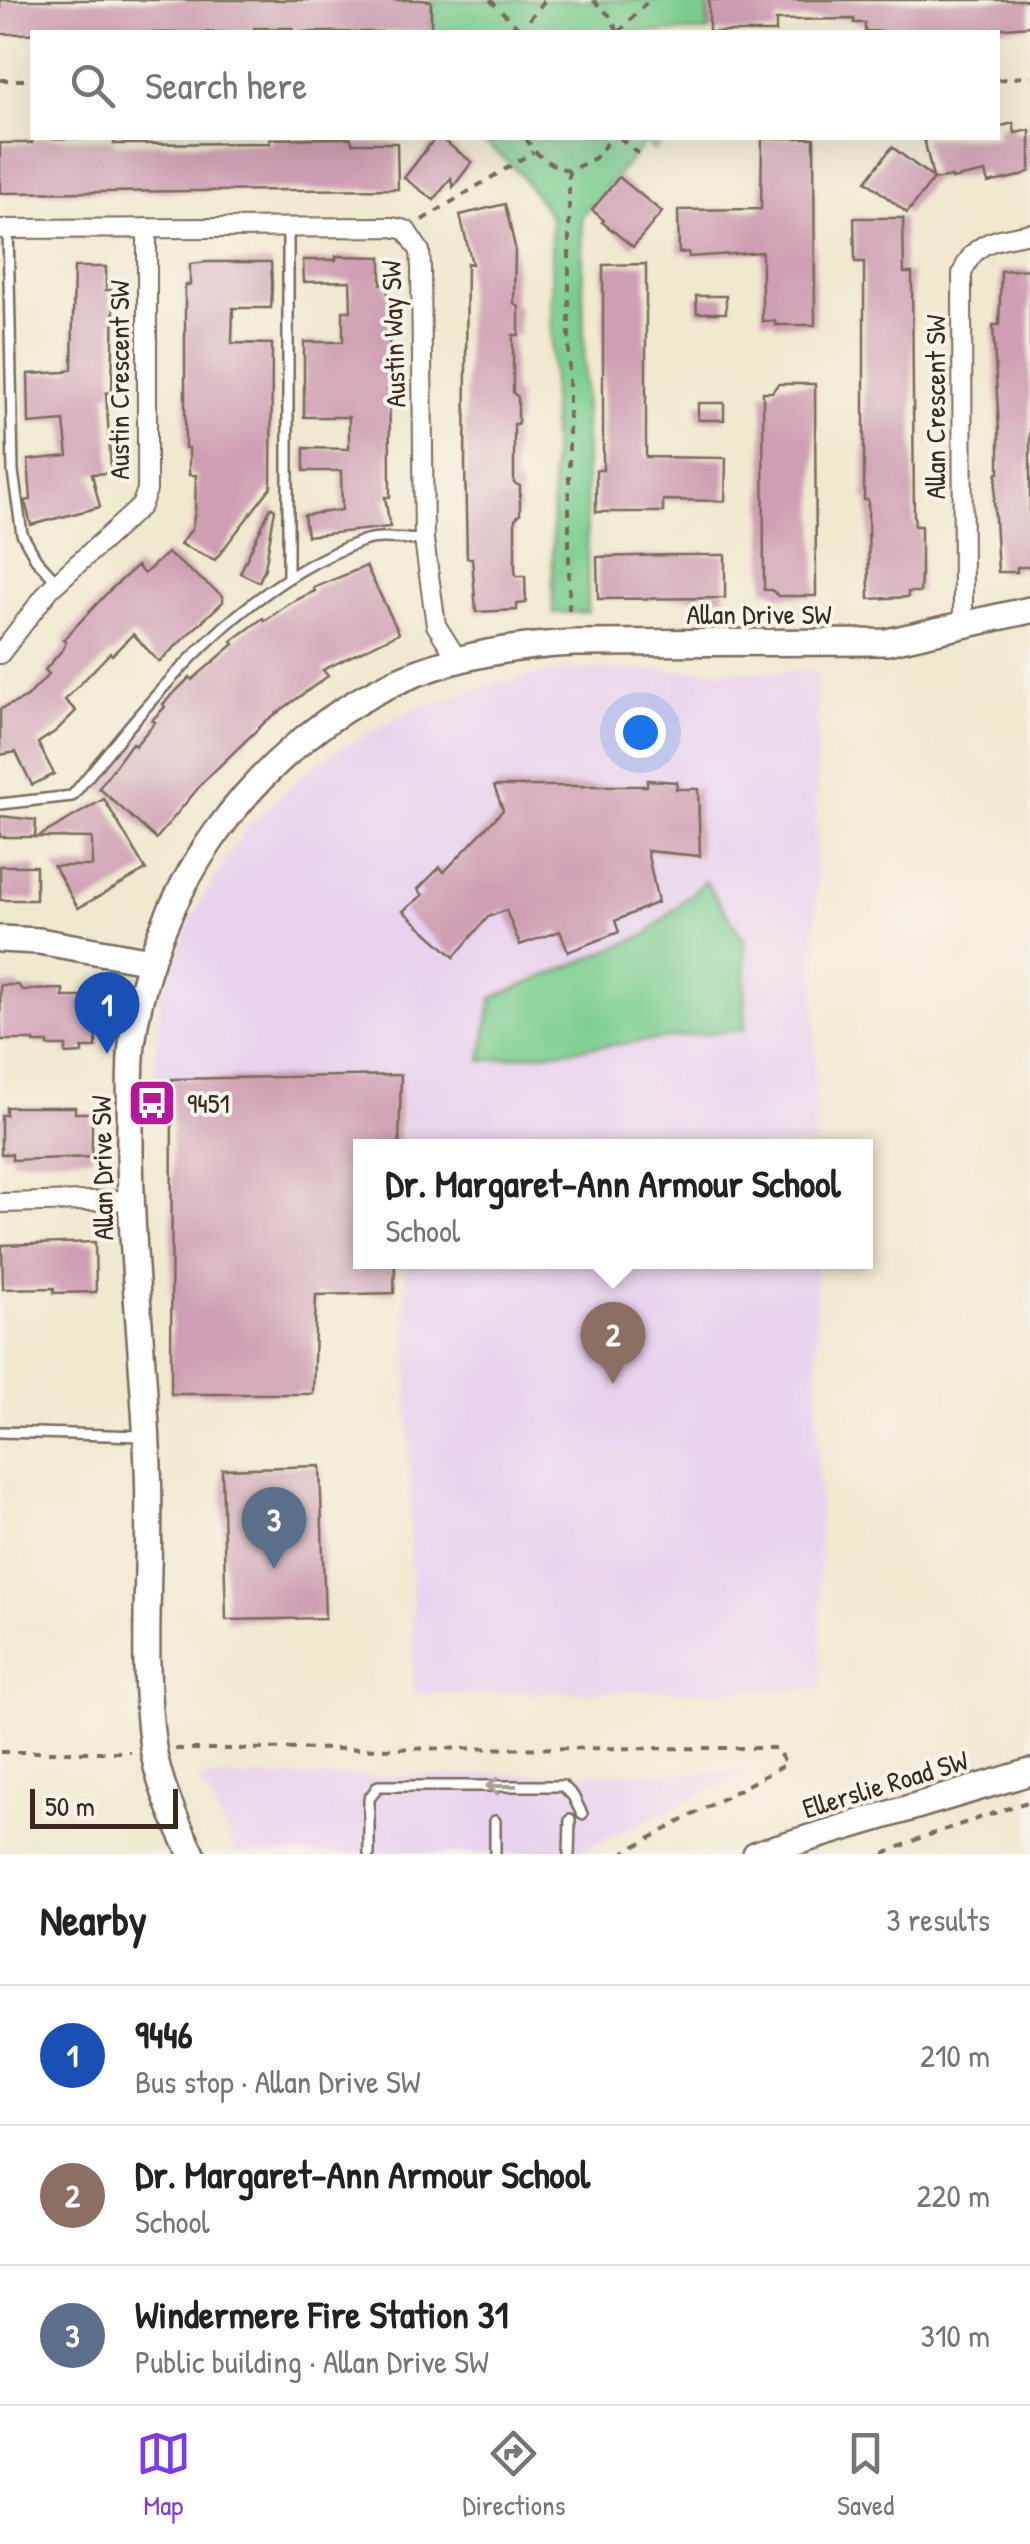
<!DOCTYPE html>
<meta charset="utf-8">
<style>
:root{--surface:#fff;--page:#f2f2f2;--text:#222;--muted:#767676;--line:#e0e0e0;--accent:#7c3aed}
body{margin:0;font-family:"Patrick Hand",sans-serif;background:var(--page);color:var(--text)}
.scale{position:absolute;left:30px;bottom:25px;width:148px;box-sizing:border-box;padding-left:10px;border:5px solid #3b2a1e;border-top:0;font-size:28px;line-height:35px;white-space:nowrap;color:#3b2a1e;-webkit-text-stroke:8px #f7f3e8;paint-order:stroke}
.you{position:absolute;left:640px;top:732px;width:35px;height:35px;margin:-25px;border:8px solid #fff;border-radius:50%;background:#1a73e8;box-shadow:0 0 0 15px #1a73e833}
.badge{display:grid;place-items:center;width:65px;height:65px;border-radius:50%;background:var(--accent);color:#fff;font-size:32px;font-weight:700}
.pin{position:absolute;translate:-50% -82px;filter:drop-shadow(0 2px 5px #0008)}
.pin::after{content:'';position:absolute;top:52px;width:35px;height:30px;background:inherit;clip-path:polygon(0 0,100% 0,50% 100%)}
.popup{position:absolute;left:353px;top:1139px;width:520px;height:130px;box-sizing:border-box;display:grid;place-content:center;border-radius:0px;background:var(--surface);filter:drop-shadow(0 2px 8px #0005);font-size:32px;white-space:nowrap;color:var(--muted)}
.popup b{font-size:38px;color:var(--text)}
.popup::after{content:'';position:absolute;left:50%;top:100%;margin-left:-20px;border:20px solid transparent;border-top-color:var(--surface)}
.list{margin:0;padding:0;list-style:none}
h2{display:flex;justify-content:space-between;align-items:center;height:130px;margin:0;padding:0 40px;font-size:42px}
h2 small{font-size:32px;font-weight:400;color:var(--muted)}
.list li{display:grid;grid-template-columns:65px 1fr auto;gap:30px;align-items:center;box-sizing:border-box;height:140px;padding:0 40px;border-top:2px solid var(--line)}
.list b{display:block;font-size:38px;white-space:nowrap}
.list p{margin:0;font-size:32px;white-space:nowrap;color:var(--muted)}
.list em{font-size:32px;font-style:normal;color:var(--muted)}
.icon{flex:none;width:55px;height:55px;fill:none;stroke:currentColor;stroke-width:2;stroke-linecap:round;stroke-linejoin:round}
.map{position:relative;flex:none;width:1030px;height:1854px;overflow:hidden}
.search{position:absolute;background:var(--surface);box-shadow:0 10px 40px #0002;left:30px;right:30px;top:30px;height:110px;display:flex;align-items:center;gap:25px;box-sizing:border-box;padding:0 35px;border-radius:0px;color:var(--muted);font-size:38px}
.sheet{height:550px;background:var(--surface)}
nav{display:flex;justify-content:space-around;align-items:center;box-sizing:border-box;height:140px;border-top:2px solid var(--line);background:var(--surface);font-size:28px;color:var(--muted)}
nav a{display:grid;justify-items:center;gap:5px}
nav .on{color:var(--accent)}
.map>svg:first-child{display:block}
.built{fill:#e8d2ee}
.green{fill:#7acd8f;stroke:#5a7c56;stroke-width:2.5}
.building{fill:#ce9fb2}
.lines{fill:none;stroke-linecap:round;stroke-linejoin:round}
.lane-casing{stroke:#7a6c5c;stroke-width:14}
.street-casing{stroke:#7a6c5c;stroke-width:22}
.secondary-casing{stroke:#7a6c5c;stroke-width:30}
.path{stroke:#7a6c5c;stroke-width:4;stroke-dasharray:8 8;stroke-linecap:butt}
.lane{stroke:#fff;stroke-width:9}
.street{stroke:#fff;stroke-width:18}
.secondary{stroke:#fff;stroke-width:25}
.oneway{stroke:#a79f9a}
.labels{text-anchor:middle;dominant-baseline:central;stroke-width:8;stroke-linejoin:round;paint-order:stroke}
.street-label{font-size:28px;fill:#3b2a1e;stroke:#f7f3e8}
.poi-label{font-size:28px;fill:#3b2a1e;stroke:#f7f3e8;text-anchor:start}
</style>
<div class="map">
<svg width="1030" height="1854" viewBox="0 0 1030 1854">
<rect width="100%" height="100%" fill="#f7f3e8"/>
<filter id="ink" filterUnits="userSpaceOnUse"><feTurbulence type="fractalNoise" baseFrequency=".01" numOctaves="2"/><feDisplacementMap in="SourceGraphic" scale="20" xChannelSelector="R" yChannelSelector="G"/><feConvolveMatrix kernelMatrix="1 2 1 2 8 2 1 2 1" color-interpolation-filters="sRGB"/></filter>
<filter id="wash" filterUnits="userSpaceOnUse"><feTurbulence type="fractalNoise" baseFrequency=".0048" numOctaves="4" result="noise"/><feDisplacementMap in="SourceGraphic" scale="40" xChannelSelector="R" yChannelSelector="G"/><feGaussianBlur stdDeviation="2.25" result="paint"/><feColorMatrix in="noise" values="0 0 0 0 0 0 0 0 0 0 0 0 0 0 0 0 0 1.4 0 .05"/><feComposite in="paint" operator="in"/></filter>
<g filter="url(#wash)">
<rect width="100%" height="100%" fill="#f0e8cf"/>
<g class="built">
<path d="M 569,669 L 817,672 L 815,1146 L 402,1146 L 400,1075 L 154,1079 L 160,995 L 194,913 L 246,827 L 321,759 L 413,710 L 501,682 Z"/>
<path d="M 405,1262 L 816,1262 L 821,1689 L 414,1694 Z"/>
<path d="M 750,1772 L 574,1854 L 237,1854 L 199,1778 Z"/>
</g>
<g class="green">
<path d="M 433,0 L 707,0 L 708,32 L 431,32 Z"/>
<path d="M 480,138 L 666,138 L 654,151 L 645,143 L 582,216 L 588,612 L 553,613 L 551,217 L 517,170 Z"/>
<path d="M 705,881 L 745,941 L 745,1029 L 481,1061 L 492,998 L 646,935 Z"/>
</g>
<g id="blocks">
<g class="building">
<path d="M 0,0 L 421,0 L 431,1 L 431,32 L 293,32 L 293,28 L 254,28 L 254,32 L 0,34 Z"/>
<path d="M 709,0 L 1030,0 L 1030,26 L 959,32 L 892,32 L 865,31 L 865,23 L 854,23 L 854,19 L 776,20 L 776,32 L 709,32 Z"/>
<path d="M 1013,123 L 1015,133 L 1030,130 L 1030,171 L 1020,176 L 988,183 L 985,172 L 952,179 L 952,177 L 933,180 L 907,213 L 866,181 L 892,147 L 933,178 L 924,138 L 998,138 L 998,127 Z"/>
<path d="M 32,138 L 114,139 L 114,144 L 270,143 L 270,139 L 332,138 L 351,138 L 352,143 L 397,143 L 398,189 L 0,193 L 0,143 L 32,143 Z"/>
<path d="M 435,138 L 440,138 L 472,162 L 453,187 L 451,178 L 434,200 L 404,178 Z"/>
<path d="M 762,138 L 814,138 L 815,325 L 775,325 L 775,321 L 762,321 L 762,252 L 689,257 L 688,252 L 679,253 L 678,210 L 761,209 Z"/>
<path d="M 619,177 L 662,212 L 633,247 L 602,222 L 604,220 L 592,210 Z"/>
<path d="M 505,204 L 515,247 L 514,304 L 519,307 L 519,335 L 513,335 L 513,393 L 518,397 L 518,424 L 514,424 L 514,483 L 520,486 L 520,514 L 515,519 L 515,570 L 516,576 L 525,576 L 526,603 L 517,604 L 517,610 L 476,612 L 472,558 L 467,558 L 465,465 L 467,263 L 472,264 L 460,215 Z"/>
<path d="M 854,218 L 903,218 L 904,273 L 912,273 L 914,515 L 915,526 L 921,526 L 921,574 L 920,592 L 908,592 L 908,597 L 869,599 L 868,500 L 864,500 L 864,262 L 855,262 Z"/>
<path d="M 336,256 L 381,257 L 381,284 L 385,284 L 389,297 L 390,497 L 385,497 L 390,527 L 307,536 L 304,515 L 342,510 L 341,471 L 304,471 L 304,448 L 349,449 L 349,417 L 304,417 L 304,342 L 343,342 L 343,311 L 351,311 L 350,281 L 304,282 L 303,260 L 336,260 Z"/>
<path d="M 207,262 L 271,262 L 272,286 L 271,308 L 233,308 L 232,343 L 272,344 L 271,487 L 215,560 L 180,544 L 192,529 L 195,511 L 196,475 L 189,475 L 189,448 L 185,448 L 185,285 L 190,285 L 190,264 Z"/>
<path d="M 646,264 L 646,457 L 726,458 L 725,501 L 663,500 L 663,512 L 596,512 L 596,470 L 603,470 L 603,265 Z"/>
<path d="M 74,267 L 106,267 L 106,290 L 111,290 L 110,299 L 114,299 L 112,392 L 106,393 L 111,468 L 110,473 L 92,474 L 100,507 L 31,525 L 25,501 L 31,500 L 28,460 L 68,456 L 64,421 L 29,424 L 28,374 L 65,372 L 72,369 Z"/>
<path d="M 1030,269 L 1030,567 L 1017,567 L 1017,572 L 998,572 L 994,500 L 997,473 L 999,473 L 999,430 L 993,325 L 999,325 L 1001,271 Z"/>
<path d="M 696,296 L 726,296 L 726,313 L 697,313 Z"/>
<path d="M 778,384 L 815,384 L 816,596 L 779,596 L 772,590 L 764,590 L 763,392 L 772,392 Z"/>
<rect x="698" y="403" width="26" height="17"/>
<path d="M 271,507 L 275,509 L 265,568 L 259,582 L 240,573 Z"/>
<path d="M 167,553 L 223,596 L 223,602 L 159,662 L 133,634 L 112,655 L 110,653 L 65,700 L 76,711 L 56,731 L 38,743 L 54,774 L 32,785 L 16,752 L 0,755 L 0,709 L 26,698 L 49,674 L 45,670 L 63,649 L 66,642 L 63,640 L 110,590 L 137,566 L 144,574 Z"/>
<path d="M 671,555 L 725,555 L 725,598 L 598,599 L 597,557 Z"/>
<path d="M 366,566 L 399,633 L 323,670 L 328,676 L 266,721 L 204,781 L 156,839 L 99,788 L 132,743 L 135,746 L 155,722 L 152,720 L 165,707 L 163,704 L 190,677 L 192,680 L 234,644 L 232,641 L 263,618 L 265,621 L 288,604 L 315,591 L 313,588 Z"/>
<path d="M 647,780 L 677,782 L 676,789 L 698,789 L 700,856 L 647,851 L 658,902 L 615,921 L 619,932 L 568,952 L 560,931 L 520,945 L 506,910 L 488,917 L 454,957 L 403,911 L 423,895 L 418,889 L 440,867 L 444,872 L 503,810 L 494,786 L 647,786 Z"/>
<path d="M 104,799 L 146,870 L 78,908 L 54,866 L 92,866 L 92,838 L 38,837 Z"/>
<path d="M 0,816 L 36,820 L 35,837 L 0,837 Z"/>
<rect x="0" y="866" width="36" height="34"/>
<path d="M 0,985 L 18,985 L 22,990 L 63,989 L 63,997 L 84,997 L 84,1001 L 88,1001 L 88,1012 L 96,1012 L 96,1048 L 82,1048 L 82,1053 L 66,1054 L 66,1046 L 48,1046 L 48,1043 L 34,1043 L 34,1040 L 1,1040 Z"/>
<path d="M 401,1075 L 399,1146 L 360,1146 L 360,1262 L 395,1262 L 394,1293 L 316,1295 L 313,1394 L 171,1394 L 172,1079 Z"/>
<path d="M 6,1107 L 75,1107 L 75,1113 L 92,1113 L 92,1157 L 12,1160 L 12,1154 L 1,1154 L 1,1115 L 6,1115 Z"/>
<path d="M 95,1242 L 96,1292 L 54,1293 L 54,1288 L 3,1289 L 2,1245 Z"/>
<path d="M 320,1466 L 325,1618 L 226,1620 L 222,1469 Z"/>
</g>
</g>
</g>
<g filter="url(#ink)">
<use href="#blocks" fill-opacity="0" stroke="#7a6c5c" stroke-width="2.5"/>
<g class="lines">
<g class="lane-casing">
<g id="lane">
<path d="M 288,228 L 288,578"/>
<path d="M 8,229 L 13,472 L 22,534 L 36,559 L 57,582"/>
<path d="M 0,804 L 72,796 C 152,698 239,585 363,541 C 380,535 405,540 424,540"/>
<path d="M 0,1432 L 143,1436"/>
<path d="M 369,1854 L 369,1799 L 378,1786 L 563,1786 L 573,1796 L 582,1814"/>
<path d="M 495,1854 L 495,1821"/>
<path d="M 569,1854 L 570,1820"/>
</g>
</g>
<g class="street-casing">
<g id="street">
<path d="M 0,229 L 392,227 L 406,230 L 420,251 L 421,268 L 424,540 L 436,625 L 458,660"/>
<path d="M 963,625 L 962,274 C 974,239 998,240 1030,233"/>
<path d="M 0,654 L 50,589 L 141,506 L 147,490 L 147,228"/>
<path d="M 0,1203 L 129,1200"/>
</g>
</g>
<g class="secondary-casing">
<g id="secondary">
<path d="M 0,939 L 39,941 L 151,961"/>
<path d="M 192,1854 C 175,1820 159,1785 153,1748 C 140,1656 152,1560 148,1468 C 144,1354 129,1241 130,1128 C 131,1100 129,1071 132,1044 C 151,893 252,750 391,684 C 448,657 511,646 574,643 L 887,642 L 1030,610"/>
<path d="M 756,1854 L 1030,1772"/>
</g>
</g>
<g class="path">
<path d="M 490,0 L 520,29"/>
<path d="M 593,0 L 609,15 L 618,32"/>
<path d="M 519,32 L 545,0"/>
<path d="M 619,32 L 649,0"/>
<path d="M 0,80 L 32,80"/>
<path d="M 998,80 L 1030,76"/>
<path d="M 526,138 C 536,157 549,164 569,171 L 595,158 L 611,138"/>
<path d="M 620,138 L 644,158"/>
<path d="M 569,171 L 569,617"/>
<path d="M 422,220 L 533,152"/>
<path d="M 175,1749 L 776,1748 L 786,1764 L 621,1854"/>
<path d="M 0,1752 L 130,1752"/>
<path d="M 884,1854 L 920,1838 L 1030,1801"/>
</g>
<use href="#lane" class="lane"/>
<use href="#street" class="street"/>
<use href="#secondary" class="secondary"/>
</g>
<defs><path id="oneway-shaft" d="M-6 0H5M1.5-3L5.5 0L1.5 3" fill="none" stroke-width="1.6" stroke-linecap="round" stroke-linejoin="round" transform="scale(2.5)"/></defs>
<use class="oneway" href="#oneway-shaft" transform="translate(501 1786) rotate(180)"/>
</g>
<defs>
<g id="bus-square" transform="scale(2.5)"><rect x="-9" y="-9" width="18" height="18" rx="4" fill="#b5179e" stroke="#f7f3e8"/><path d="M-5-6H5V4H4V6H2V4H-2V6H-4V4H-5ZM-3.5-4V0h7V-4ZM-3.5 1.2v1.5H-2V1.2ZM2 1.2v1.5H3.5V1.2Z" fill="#fff"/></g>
</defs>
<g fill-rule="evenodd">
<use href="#bus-square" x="152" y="1103"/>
</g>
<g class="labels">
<g class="street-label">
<text transform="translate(393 334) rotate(-92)">Austin Way SW</text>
<text transform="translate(119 380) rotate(-90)">Austin Crescent SW</text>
<text transform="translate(935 407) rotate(-90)">Allan Crescent SW</text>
<text x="759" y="614">Allan Drive SW</text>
<text transform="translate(102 1168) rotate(-91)">Allan Drive SW</text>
<text transform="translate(885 1784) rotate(-17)">Ellerslie Road SW</text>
</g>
<g class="poi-label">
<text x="187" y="1103">9451</text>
</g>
</g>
</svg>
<div class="scale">50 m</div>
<div class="you"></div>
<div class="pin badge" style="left:107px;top:1054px;background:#1a4fb4">1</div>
<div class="pin badge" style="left:613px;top:1384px;background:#8d6e63">2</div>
<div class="popup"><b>Dr. Margaret-Ann Armour School</b>School</div>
<div class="pin badge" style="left:274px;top:1569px;background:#5c6f8a">3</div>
<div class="search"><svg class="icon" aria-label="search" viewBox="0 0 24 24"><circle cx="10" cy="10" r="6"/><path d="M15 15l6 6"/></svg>Search here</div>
</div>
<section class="sheet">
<h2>Nearby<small>3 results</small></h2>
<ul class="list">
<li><span class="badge" style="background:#1a4fb4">1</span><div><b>9446</b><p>Bus stop · Allan Drive SW</p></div><em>210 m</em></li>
<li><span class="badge" style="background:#8d6e63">2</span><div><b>Dr. Margaret-Ann Armour School</b><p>School</p></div><em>220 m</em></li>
<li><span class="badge" style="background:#5c6f8a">3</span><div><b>Windermere Fire Station 31</b><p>Public building · Allan Drive SW</p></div><em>310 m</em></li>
</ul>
</section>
<nav>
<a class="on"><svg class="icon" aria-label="map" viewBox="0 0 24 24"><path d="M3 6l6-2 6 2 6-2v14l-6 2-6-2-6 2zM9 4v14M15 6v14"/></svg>Map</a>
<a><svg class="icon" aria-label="directions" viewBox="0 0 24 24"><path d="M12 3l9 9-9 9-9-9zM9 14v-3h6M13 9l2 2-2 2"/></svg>Directions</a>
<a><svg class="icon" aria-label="saved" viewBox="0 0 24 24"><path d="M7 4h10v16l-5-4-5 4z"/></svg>Saved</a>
</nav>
